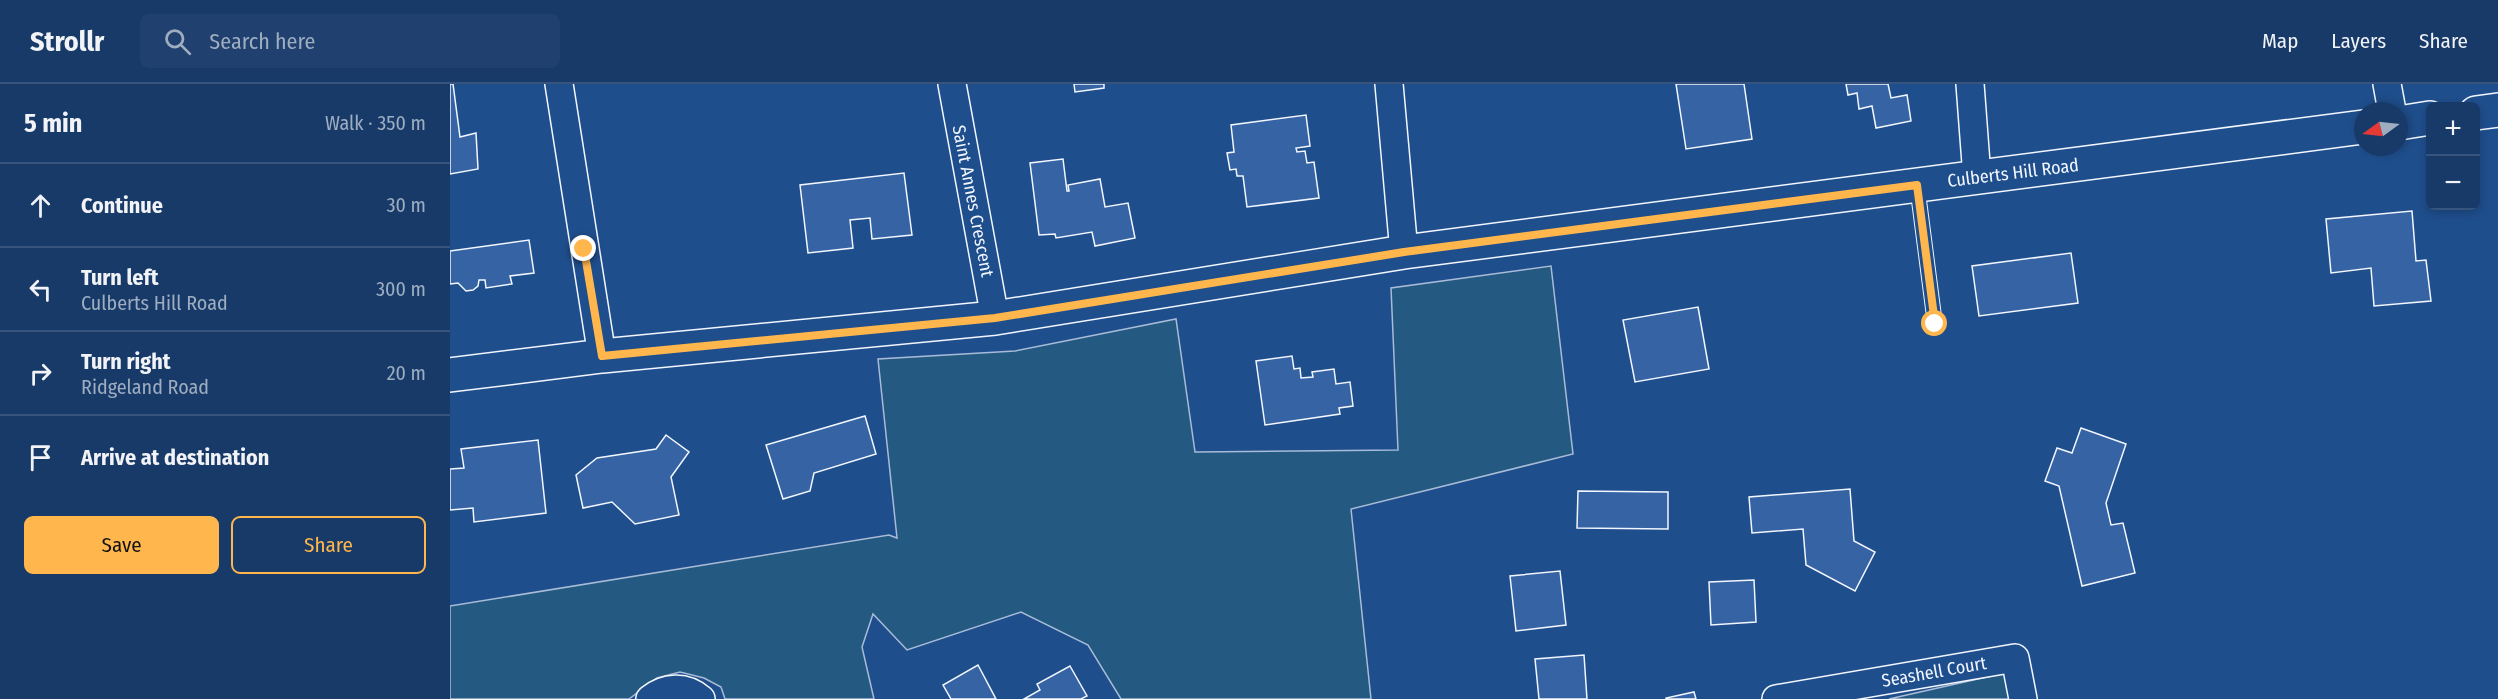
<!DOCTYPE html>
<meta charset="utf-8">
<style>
:root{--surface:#173a69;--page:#20416f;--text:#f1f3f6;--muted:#9eadc0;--line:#36547d;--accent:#ffb74d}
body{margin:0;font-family:"Fira Sans Condensed",sans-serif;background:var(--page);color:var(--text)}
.controls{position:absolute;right:18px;top:18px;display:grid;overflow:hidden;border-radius:9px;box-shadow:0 3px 9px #0003}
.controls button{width:54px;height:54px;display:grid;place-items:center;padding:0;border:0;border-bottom:2px solid var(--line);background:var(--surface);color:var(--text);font:30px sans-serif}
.compass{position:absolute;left:1904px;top:18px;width:54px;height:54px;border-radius:50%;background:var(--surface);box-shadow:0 3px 9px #0003;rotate:255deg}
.stop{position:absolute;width:18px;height:18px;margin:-14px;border:4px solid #ffb74d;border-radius:50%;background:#fff}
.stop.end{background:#ffb74d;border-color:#fff;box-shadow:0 2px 6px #0008}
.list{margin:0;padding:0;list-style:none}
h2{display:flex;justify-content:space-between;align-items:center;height:78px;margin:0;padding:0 24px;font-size:26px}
h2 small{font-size:20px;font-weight:400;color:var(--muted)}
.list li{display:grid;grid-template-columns:39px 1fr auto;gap:18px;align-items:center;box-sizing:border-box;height:84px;padding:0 24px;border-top:2px solid var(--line)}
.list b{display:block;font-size:22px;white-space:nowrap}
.list p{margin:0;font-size:20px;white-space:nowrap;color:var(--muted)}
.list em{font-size:20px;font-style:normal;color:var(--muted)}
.actions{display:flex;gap:12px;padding:18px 24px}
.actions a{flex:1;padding:14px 0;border:2px solid var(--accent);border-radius:9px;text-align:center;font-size:21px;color:var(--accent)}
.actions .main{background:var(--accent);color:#111}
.icon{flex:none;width:33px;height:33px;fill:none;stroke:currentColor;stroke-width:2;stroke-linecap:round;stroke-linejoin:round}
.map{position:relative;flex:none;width:2048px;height:615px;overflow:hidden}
header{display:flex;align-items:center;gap:36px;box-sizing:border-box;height:84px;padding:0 30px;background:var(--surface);border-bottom:2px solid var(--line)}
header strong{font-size:28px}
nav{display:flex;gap:33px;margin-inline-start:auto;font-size:21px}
.search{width:420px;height:54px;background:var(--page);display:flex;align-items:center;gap:15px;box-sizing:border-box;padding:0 21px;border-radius:9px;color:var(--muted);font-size:22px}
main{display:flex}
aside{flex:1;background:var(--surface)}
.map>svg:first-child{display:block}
.green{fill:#245a82;stroke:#a8bbd7;stroke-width:1.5}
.building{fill:#3563a3;stroke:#f2f6ff;stroke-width:1.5}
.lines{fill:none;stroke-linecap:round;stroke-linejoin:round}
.service-casing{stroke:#f2f6ff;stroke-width:16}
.minor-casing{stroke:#f2f6ff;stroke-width:30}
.tertiary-casing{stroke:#f2f6ff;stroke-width:36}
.service{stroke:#1f4e8c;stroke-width:14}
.minor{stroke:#1f4e8c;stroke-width:27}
.tertiary{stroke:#1f4e8c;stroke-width:33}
.route{stroke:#ffb74d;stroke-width:8}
.labels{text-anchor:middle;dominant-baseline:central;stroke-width:4.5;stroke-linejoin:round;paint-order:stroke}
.street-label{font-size:18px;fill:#f2f6ff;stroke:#1f4e8c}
</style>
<header>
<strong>Strollr</strong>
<div class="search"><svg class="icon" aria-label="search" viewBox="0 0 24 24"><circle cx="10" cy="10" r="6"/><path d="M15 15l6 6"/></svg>Search here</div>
<nav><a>Map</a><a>Layers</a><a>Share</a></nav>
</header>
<main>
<aside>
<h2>5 min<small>Walk · 350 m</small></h2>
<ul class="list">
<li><svg class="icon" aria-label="ahead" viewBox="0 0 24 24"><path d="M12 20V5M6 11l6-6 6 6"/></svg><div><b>Continue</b></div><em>30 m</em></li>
<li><svg class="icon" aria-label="left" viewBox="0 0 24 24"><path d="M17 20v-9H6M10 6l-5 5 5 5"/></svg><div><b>Turn left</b><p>Culberts Hill Road</p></div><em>300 m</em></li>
<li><svg class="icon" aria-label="right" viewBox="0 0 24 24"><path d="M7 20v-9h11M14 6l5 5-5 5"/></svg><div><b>Turn right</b><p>Ridgeland Road</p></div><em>20 m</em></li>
<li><svg class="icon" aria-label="arrive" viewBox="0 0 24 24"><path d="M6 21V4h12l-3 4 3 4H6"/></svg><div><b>Arrive at destination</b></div></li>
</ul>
<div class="actions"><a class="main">Save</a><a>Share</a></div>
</aside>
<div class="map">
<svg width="2048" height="615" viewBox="0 0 2048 615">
<rect width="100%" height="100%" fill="#1f4e8c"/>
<g class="green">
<path d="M 1101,182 L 1123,370 L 901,425 L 921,615 L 671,615 L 638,561 L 571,528 L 457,566 L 423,530 L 412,563 L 424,615 L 275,615 L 271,603 L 254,594 L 230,588 L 207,594 L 179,615 L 0,615 L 0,522 L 439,451 L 447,454 L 428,275 L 565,267 L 726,235 L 745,368 L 948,366 L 941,204 Z"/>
<path d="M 1559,588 L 1563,615 L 1439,615 Z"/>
</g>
<g class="building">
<path d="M 0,0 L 3,0 L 10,53 L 26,49 L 28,85 L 0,90 Z"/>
<path d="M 624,0 L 654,0 L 654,4 L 625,8 Z"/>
<path d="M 1226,0 L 1294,0 L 1302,55 L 1236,65 Z"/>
<path d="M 1396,0 L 1438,0 L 1441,14 L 1457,11 L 1461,37 L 1426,44 L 1422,22 L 1409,25 L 1407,9 L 1398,11 Z"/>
<path d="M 856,31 L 860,62 L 846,64 L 847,68 L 855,67 L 857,79 L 864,78 L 869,114 L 797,123 L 793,92 L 787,92 L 786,85 L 780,86 L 777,69 L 784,68 L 781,41 Z"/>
<path d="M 613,75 L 617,107 L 619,107 L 618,101 L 650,95 L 655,123 L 678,119 L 685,154 L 645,162 L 642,148 L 606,154 L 605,150 L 589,151 L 580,79 Z"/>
<path d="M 454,89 L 462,151 L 422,155 L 420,134 L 400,136 L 403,164 L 358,169 L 350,101 Z"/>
<path d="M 1962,127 L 1966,177 L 1976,176 L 1981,217 L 1924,222 L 1921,184 L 1881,189 L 1876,135 Z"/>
<path d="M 79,156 L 84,189 L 60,192 L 62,200 L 36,204 L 35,196 L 29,196 L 28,202 L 23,206 L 16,207 L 8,199 L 0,200 L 0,167 Z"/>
<path d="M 1621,169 L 1628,219 L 1529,232 L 1522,182 Z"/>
<path d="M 1248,223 L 1259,285 L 1185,298 L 1173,236 Z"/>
<path d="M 842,272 L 844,285 L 850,284 L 851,294 L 863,293 L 862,288 L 884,285 L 886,300 L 900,298 L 903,322 L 889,324 L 890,330 L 815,341 L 806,277 Z"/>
<path d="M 415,332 L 426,370 L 364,389 L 360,407 L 333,415 L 316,361 Z"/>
<path d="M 1631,344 L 1676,360 L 1656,419 L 1661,441 L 1673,439 L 1685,489 L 1632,502 L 1609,402 L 1595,397 L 1607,364 L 1622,369 Z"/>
<path d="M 216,351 L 239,368 L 221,393 L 229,431 L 185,440 L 162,418 L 133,424 L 126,391 L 147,374 L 206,365 Z"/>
<path d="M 88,356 L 96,429 L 24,438 L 23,424 L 0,426 L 0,385 L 14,384 L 11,365 Z"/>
<path d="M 1400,405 L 1404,457 L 1425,468 L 1405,507 L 1356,481 L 1353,445 L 1302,449 L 1299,413 Z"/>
<path d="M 1128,407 L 1218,408 L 1218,445 L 1127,444 Z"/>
<path d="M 1110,487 L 1116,541 L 1066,547 L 1060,492 Z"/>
<path d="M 1304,496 L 1306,538 L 1261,541 L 1259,498 Z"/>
<path d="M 1134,571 L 1137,615 L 1089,615 L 1085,575 Z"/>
<path d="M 528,581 L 546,615 L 501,615 L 493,601 Z"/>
<path d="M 620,582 L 637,612 L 631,615 L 574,615 L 590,606 L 587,600 Z"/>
<path d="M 1244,608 L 1246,615 L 1216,615 L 1216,614 Z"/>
</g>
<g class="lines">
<g class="service-casing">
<path id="service" d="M 1467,101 L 1485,240"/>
</g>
<g class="minor-casing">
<g id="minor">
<path d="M 109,0 L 152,272"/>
<path d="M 502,0 L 545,234"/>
<path d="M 939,0 L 954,168"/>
<path d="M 1520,0 L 1527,93"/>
<path d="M 1937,0 L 1942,27"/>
<path d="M 200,615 C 215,603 235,601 251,615"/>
<path d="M 1326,615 L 1565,574 L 1573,615"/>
</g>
</g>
<g class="tertiary-casing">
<g id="tertiary">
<path d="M 2026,29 L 2048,26"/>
<path d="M 1949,39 L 1980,34"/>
<path d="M 0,291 L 152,272 L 545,234 L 954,168 L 1913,43"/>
</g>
</g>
<use href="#service" class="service"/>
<use href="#minor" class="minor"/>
<use href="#tertiary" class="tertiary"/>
</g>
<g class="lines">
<path class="route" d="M 134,165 L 152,272 L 545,234 L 954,168 L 1467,101 L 1485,240"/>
</g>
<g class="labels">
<g class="street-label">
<text transform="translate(1563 89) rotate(-7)">Culberts Hill Road</text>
<text transform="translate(523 117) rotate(79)">Saint Annes Crescent</text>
<text transform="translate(1484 588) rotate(-10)">Seashell Court</text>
</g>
</g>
</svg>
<div class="controls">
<button>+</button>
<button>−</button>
</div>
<svg class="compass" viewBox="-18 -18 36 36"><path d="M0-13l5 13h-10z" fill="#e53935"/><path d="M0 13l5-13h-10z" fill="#9eadc0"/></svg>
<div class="stop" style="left:1485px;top:240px"></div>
<div class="stop end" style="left:134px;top:165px"></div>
</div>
</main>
